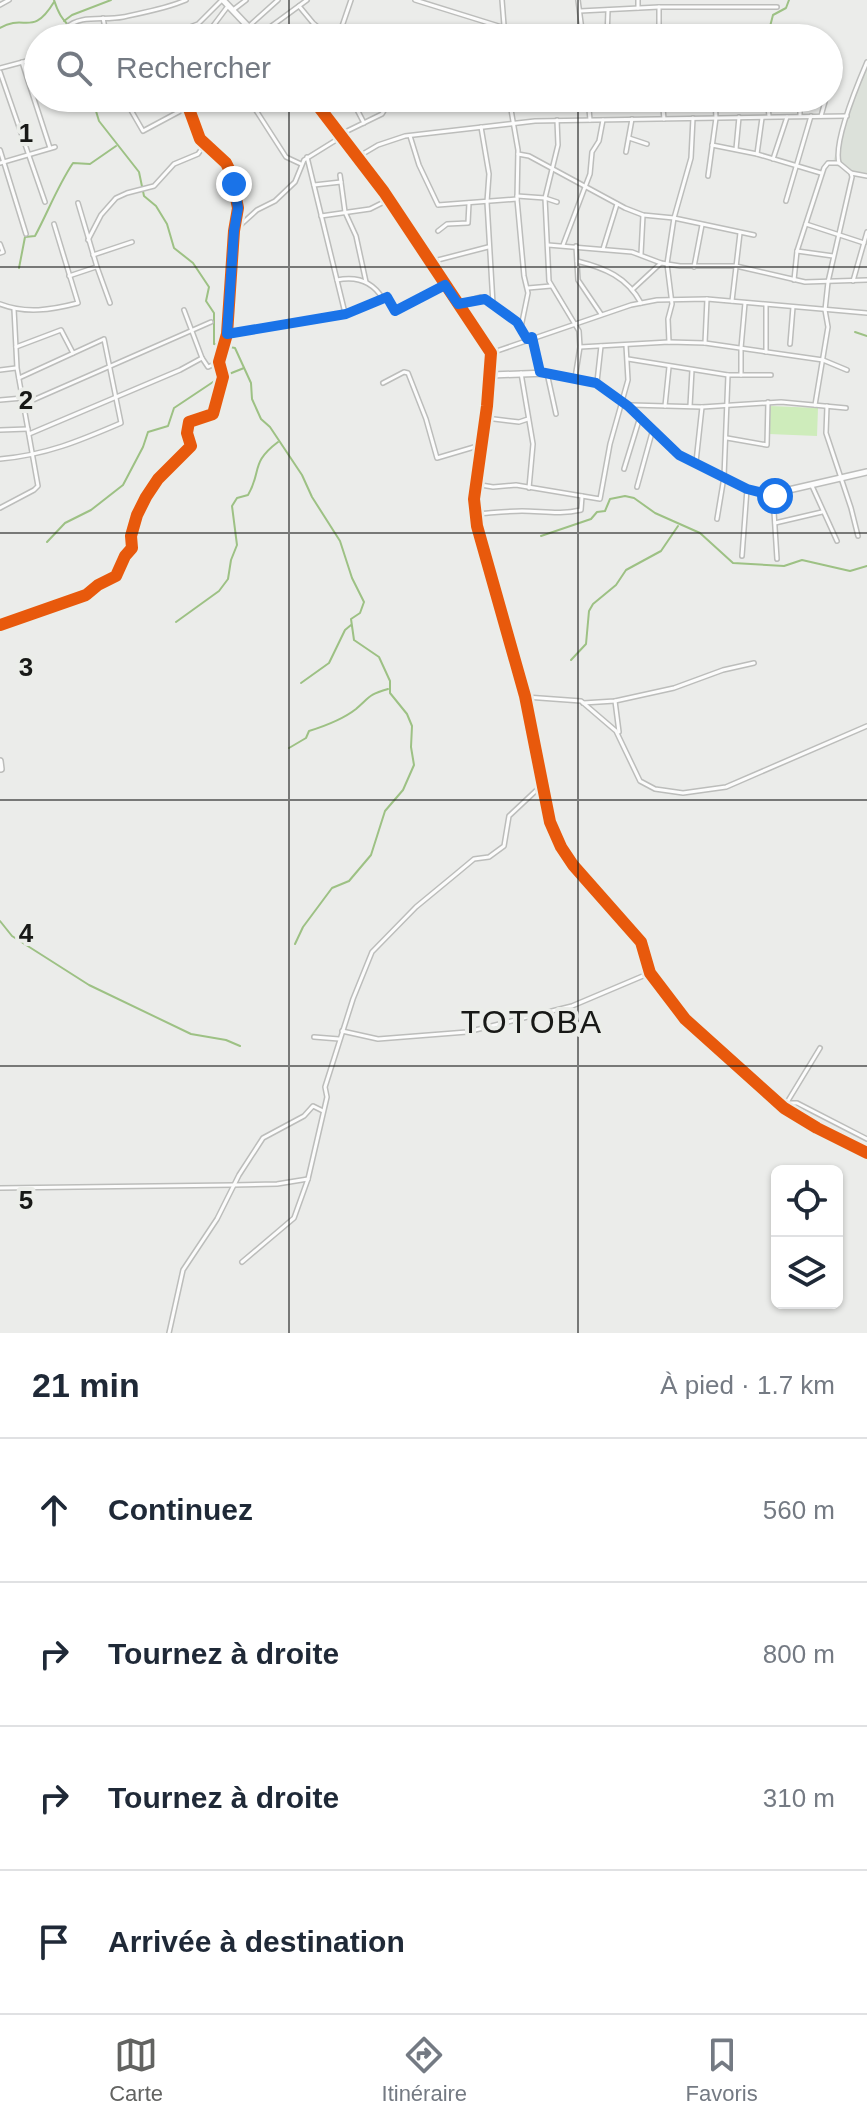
<!DOCTYPE html>
<html lang="fr">
<meta charset="utf-8">
<style>
:root{--surface:#fff;--page:#f6f6f7;--text:#1f2937;--muted:#747a83;--line:#e0e1e3;--accent:#626361}
body{margin:0;font-family:Helvetica,sans-serif;background:var(--page);color:var(--text)}
.controls{position:absolute;right:24px;bottom:24px;display:grid;overflow:hidden;border-radius:12px;box-shadow:0 2px 6px #0004}
.controls button{width:72px;height:72px;display:grid;place-items:center;padding:0;border:0;border-bottom:2px solid var(--line);background:var(--surface);color:var(--text);font:40px sans-serif}
.stop{position:absolute;width:24px;height:24px;margin:-18px;border:6px solid #1a73e8;border-radius:50%;background:#fff}
.stop.end{background:#1a73e8;border-color:#fff;box-shadow:0 2px 8px #0008}
.list{margin:0;padding:0;list-style:none}
h2{display:flex;justify-content:space-between;align-items:center;height:104px;margin:0;padding:0 32px;font-size:34px}
h2 small{font-size:26px;font-weight:400;color:var(--muted)}
.list li{display:grid;grid-template-columns:52px 1fr auto;gap:24px;align-items:center;box-sizing:border-box;height:144px;padding:0 32px;border-top:2px solid var(--line)}
.list b{display:block;font-size:30px;white-space:nowrap}
.list em{font-size:26px;font-style:normal;color:var(--muted)}
.icon{flex:none;width:44px;height:44px;fill:none;stroke:currentColor;stroke-width:2;stroke-linecap:round;stroke-linejoin:round}
.map{position:relative;flex:none;width:867px;height:1333px;overflow:hidden}
.search{position:absolute;background:var(--surface);box-shadow:0 2px 6px #0004;left:24px;right:24px;top:24px;height:88px;display:flex;align-items:center;gap:20px;box-sizing:border-box;padding:0 28px;border-radius:44px;color:var(--muted);font-size:30px}
.sheet{height:680px;background:var(--surface)}
nav{display:flex;justify-content:space-around;align-items:center;box-sizing:border-box;height:112px;border-top:2px solid var(--line);background:var(--surface);font-size:22px;color:var(--muted)}
nav a{display:grid;justify-items:center;gap:4px}
nav .on{color:var(--accent)}
.map>svg:first-child{display:block}
.built{fill:#dce1da}
.green{fill:#ceecbb}
.lines{fill:none;stroke-linecap:round;stroke-linejoin:round}
.stream{stroke:#9dc184;stroke-width:2}
.minor-casing{stroke:#bcbdbb;stroke-width:6}
.tertiary-casing{stroke:#bcbdbb;stroke-width:8}
.minor{stroke:#fcfcfc;stroke-width:3}
.tertiary{stroke:#fcfcfc;stroke-width:5}
.cycleway-casing{stroke:#ebede9;stroke-width:17}
.cycleway{stroke:#e8590c;stroke-width:12}
.route{stroke:#1a73e8;stroke-width:10}
.grid{fill:none;stroke:#181917;stroke-width:2;stroke-opacity:0.55}
.labels{text-anchor:middle;dominant-baseline:central;stroke-width:8;stroke-linejoin:round;paint-order:stroke}
.quarter-label{font-size:32px;letter-spacing:2px;fill:#181917;stroke:#ebede9}
.grid-label{font-size:26px;text-anchor:middle;font-weight:bold;fill:#181917;stroke:#ebede9;stroke-width:8;stroke-linejoin:round;paint-order:stroke}
</style>
<div class="map">
<svg width="867" height="1333" viewBox="0 0 867 1333">
<rect width="100%" height="100%" fill="#ebecea"/>
<path class="built" d="M 867,65 L 867,175 L 832,165 L 856,91 Z"/>
<path class="green" d="M 770,406 L 818,408 L 817,436 L 769,434 Z"/>
<g class="lines">
<g class="stream">
<path d="M 54,0 C 61,22 67,21 78,38"/>
<path d="M 64,21 L 72,15 L 111,0"/>
<path d="M 0,28 C 25,13 32,38 54,2"/>
<path d="M 767,38 L 773,15 L 786,8 L 789,0"/>
<path d="M 92,98 L 99,121 L 139,172 L 144,196 L 156,206 L 167,224 L 174,248 L 193,263 L 209,287 L 206,301 L 214,313 L 214,344 L 235,348 L 251,383 L 252,399 L 261,419 L 270,427 L 302,475 L 312,497 L 340,541 L 352,578 L 364,602 L 360,613 L 351,619 L 354,640 L 379,657 L 390,681 L 390,693 L 407,714 L 412,726 L 411,747 L 414,765 L 403,790 L 385,811 L 371,855 L 349,881 L 332,888 L 303,927 L 295,944"/>
<path d="M 19,268 L 25,237 L 35,236 C 48,212 57,187 73,163 L 90,164 L 116,146"/>
<path d="M 855,332 L 867,336"/>
<path d="M 541,536 L 591,519 L 597,512 L 605,511 L 610,499 L 625,496 L 634,498 L 655,513 L 700,533 L 733,563 L 784,566 L 802,560 L 850,571 L 867,566"/>
<path d="M 47,542 L 65,523 L 91,510 L 123,485 L 143,447 L 148,432 L 168,426 L 174,408 L 219,378 L 244,368"/>
<path d="M 176,622 L 219,591 L 228,579 L 231,560 L 237,545 L 232,506 L 237,498 L 248,495 C 262,471 250,463 278,442"/>
<path d="M 571,660 L 586,644 L 589,611 L 593,604 L 616,585 L 626,570 L 661,551 L 678,526"/>
<path d="M 301,683 L 329,663 L 345,630 L 351,625"/>
<path d="M 289,748 L 306,738 L 309,731 C 325,726 342,720 356,709 C 371,696 368,695 388,689"/>
<path d="M 0,921 L 12,936 L 89,985 L 191,1034 L 226,1040 L 240,1046"/>
</g>
<g class="minor-casing">
<g id="minor">
<path d="M 415,0 L 505,28"/>
<path d="M 502,0 L 505,38"/>
<path d="M 578,0 L 583,38"/>
<path d="M 638,0 L 638,8"/>
<path d="M 0,5 L 9,0"/>
<path d="M 299,6 L 313,23 L 331,38"/>
<path d="M 659,7 L 659,38"/>
<path d="M 233,10 L 246,0"/>
<path d="M 580,11 L 659,7 L 777,7"/>
<path d="M 103,18 L 107,38"/>
<path d="M 249,26 L 278,0"/>
<path d="M 135,33 L 190,27 L 198,24 L 222,0"/>
<path d="M 659,34 L 694,36 L 742,33"/>
<path d="M 258,36 L 307,0"/>
<path d="M 65,38 L 66,28 C 80,14 104,21 123,17 C 142,13 168,8 186,0"/>
<path d="M 204,38 L 228,6"/>
<path d="M 338,38 L 351,0"/>
<path d="M 607,38 L 608,10"/>
<path d="M 22,62 L 50,148"/>
<path d="M 0,68 L 38,58"/>
<path d="M 0,72 L 45,202"/>
<path d="M 829,88 L 836,65"/>
<path d="M 124,98 L 143,131 L 186,108"/>
<path d="M 248,98 L 286,157 L 301,164"/>
<path d="M 351,98 L 364,123"/>
<path d="M 509,98 L 518,150 L 517,199 L 524,276 L 528,293 L 521,327"/>
<path d="M 588,98 L 590,120"/>
<path d="M 662,98 L 664,119"/>
<path d="M 767,98 L 769,116"/>
<path d="M 800,98 L 800,116"/>
<path d="M 821,116 L 826,98"/>
<path d="M 557,120 L 558,145 L 545,198 L 549,281 L 579,331 L 580,347 L 575,378"/>
<path d="M 481,127 L 489,174 L 487,202 L 493,304"/>
<path d="M 339,135 L 382,114 L 385,109 L 384,98"/>
<path d="M 410,136 L 419,165 L 438,205 L 517,199"/>
<path d="M 629,138 L 647,144"/>
<path d="M 712,145 L 757,154 L 821,173"/>
<path d="M 736,149 L 739,117"/>
<path d="M 0,150 L 26,234"/>
<path d="M 626,152 L 632,119"/>
<path d="M 518,154 L 529,156 L 625,208 L 643,215 L 674,218 L 754,235"/>
<path d="M 757,154 L 762,118"/>
<path d="M 307,157 L 345,313"/>
<path d="M 356,158 L 378,145 L 405,136 L 535,121 L 847,116"/>
<path d="M 773,159 L 787,117"/>
<path d="M 0,163 L 55,147"/>
<path d="M 851,173 L 867,176"/>
<path d="M 340,175 L 345,212 L 356,236 L 366,282"/>
<path d="M 708,176 L 716,118 L 715,98"/>
<path d="M 314,185 L 341,182"/>
<path d="M 517,196 L 545,198 L 557,202"/>
<path d="M 786,201 L 811,116"/>
<path d="M 78,203 L 97,267 L 110,303"/>
<path d="M 321,216 L 370,209 L 390,199"/>
<path d="M 806,224 L 864,243"/>
<path d="M 236,229 L 257,210 L 275,201 L 295,182 L 304,160 L 341,137"/>
<path d="M 438,231 L 447,224 L 468,223 L 469,203"/>
<path d="M 88,240 L 101,215 L 116,198 L 127,193 L 154,186 L 174,164 L 198,154 L 205,144"/>
<path d="M 0,244 L 3,252 L 0,253"/>
<path d="M 548,245 L 632,252 L 661,263 L 680,266 L 736,266 L 805,282 L 867,280"/>
<path d="M 563,245 L 590,174 L 592,152 L 599,141 L 603,120"/>
<path d="M 576,246 L 578,280 L 601,314"/>
<path d="M 603,249 L 617,204"/>
<path d="M 797,251 L 833,256"/>
<path d="M 641,254 L 643,215"/>
<path d="M 93,255 L 132,242"/>
<path d="M 577,261 C 605,268 627,277 641,303"/>
<path d="M 430,262 L 488,247"/>
<path d="M 694,267 L 702,225"/>
<path d="M 69,276 L 96,267"/>
<path d="M 337,280 C 357,276 373,282 383,299"/>
<path d="M 794,280 L 797,251 L 824,168 L 828,163 L 839,163"/>
<path d="M 853,281 L 867,232"/>
<path d="M 528,288 L 551,286"/>
<path d="M 633,289 L 661,263"/>
<path d="M 732,301 L 740,233"/>
<path d="M 0,304 C 26,314 51,310 78,303 L 54,224"/>
<path d="M 458,304 L 480,297 L 485,299 L 517,322 L 527,339"/>
<path d="M 184,310 L 202,358 L 208,367 L 219,362"/>
<path d="M 228,334 L 346,314 L 387,297 L 395,311 L 445,285"/>
<path d="M 532,337 L 540,372"/>
<path d="M 669,342 L 668,319 L 672,304 L 667,264 L 674,218 L 691,158 L 693,118"/>
<path d="M 705,343 L 707,299"/>
<path d="M 790,344 L 793,307"/>
<path d="M 16,347 L 61,330 L 73,353"/>
<path d="M 580,347 L 669,342 L 705,343 L 823,360 L 847,370"/>
<path d="M 766,352 L 766,305"/>
<path d="M 491,353 L 631,305 L 657,300 L 707,299 L 867,313"/>
<path d="M 628,359 L 728,375 L 771,375"/>
<path d="M 0,370 L 16,368"/>
<path d="M 521,373 L 533,444 L 529,488"/>
<path d="M 547,373 L 556,414"/>
<path d="M 741,375 L 741,348 L 745,303"/>
<path d="M 597,382 L 601,346"/>
<path d="M 383,383 L 404,372 L 408,373 L 426,419 L 437,458 L 481,445"/>
<path d="M 0,400 L 23,398"/>
<path d="M 24,404 L 211,322"/>
<path d="M 631,405 L 702,407 L 781,402 L 846,408"/>
<path d="M 815,405 L 828,327 L 825,310 L 828,282 L 852,177 L 851,173 L 839,163 C 833,141 858,83 867,62"/>
<path d="M 665,406 L 669,367"/>
<path d="M 690,406 L 692,370"/>
<path d="M 827,406 L 826,433 L 851,508 L 858,536"/>
<path d="M 486,418 L 519,422 L 528,419"/>
<path d="M 0,430 L 28,429"/>
<path d="M 29,434 L 180,370 L 202,358"/>
<path d="M 727,438 L 767,445 L 768,402"/>
<path d="M 0,459 C 46,455 79,441 121,423 L 104,339 L 19,378"/>
<path d="M 696,462 L 702,407"/>
<path d="M 624,469 L 640,417"/>
<path d="M 475,484 L 493,487 L 516,485 L 600,499 L 610,444 L 628,380 L 626,345"/>
<path d="M 812,486 L 837,541"/>
<path d="M 637,487 L 653,429"/>
<path d="M 773,496 L 777,559"/>
<path d="M 0,508 L 34,490 L 38,486 L 17,368 L 14,309"/>
<path d="M 476,514 C 491,513 507,511 522,511 C 542,511 560,515 581,510 L 582,496"/>
<path d="M 717,519 L 724,477 L 728,375"/>
<path d="M 775,523 L 822,512"/>
<path d="M 742,556 L 747,489"/>
<path d="M 0,625 L 86,595 L 98,585 L 116,576 L 125,556 L 132,548 L 131,536 L 137,515 L 146,497 L 158,479 L 191,446 L 187,433 L 189,422 L 213,414 L 223,377 L 219,362 L 227,334 L 234,231 L 238,208 L 231,173 L 226,163 L 200,139 L 185,98"/>
<path d="M 526,697 L 581,701 L 616,731 L 640,781 L 655,789 L 683,793 L 726,787 L 867,726"/>
<path d="M 615,701 L 619,732"/>
<path d="M 583,703 L 615,701 L 674,688 L 723,670 L 754,663"/>
<path d="M 342,1031 L 378,1039 L 467,1032 L 572,1006 L 650,973"/>
<path d="M 314,1037 L 339,1039"/>
<path d="M 787,1103 L 797,1103 L 867,1139"/>
<path d="M 786,1104 L 820,1048"/>
<path d="M 0,1188 L 233,1185 L 277,1184 L 308,1179"/>
<path d="M 242,1262 L 294,1218 L 308,1179 L 327,1097 L 325,1087 L 353,999 L 372,952 L 416,907 L 456,874 L 474,859 L 489,857 L 504,846 L 509,816 L 542,785"/>
<path d="M 169,1333 L 183,1270 L 217,1219 L 239,1175 L 263,1138 L 304,1116 L 313,1106 L 323,1111"/>
</g>
</g>
<g class="tertiary-casing">
<g id="tertiary">
<path d="M 223,0 L 259,38"/>
<path d="M 312,98 L 384,192 L 491,353 L 487,406 L 474,499 L 477,526 L 525,696 L 550,822 L 561,847 L 573,865 L 641,942 L 650,973 L 685,1019 L 784,1108 L 817,1128 L 867,1153"/>
<path d="M 491,375 L 547,373 L 596,383 L 628,406 L 679,455 L 747,489 L 767,495 L 867,472"/>
<path d="M 0,761 L 1,769"/>
</g>
</g>
<use href="#minor" class="minor"/>
<use href="#tertiary" class="tertiary"/>
<g class="cycleway-casing">
<g id="cycleway">
<path d="M 312,98 L 384,192 L 491,353 L 487,406 L 474,499 L 477,526 L 525,696 L 550,822 L 561,847 L 573,865 L 641,942 L 650,973 L 685,1019 L 784,1108 L 817,1128 L 867,1153"/>
<path d="M 0,625 L 86,595 L 98,585 L 116,576 L 125,556 L 132,548 L 131,536 L 137,515 L 146,497 L 158,479 L 191,446 L 187,433 L 189,422 L 213,414 L 223,377 L 219,362 L 227,334 L 234,231 L 238,208 L 231,173 L 226,163 L 200,139 L 185,98"/>
</g>
</g>
<use href="#cycleway" class="cycleway"/>
</g>
<g class="lines">
<path class="route" d="M 234,184 L 238,208 L 234,231 L 227,334 L 346,314 L 387,297 L 395,311 L 445,285 L 458,304 L 485,299 L 517,322 L 527,339 L 532,337 L 540,372 L 596,383 L 628,406 L 679,455 L 747,489 L 775,496"/>
</g>
<path class="grid" d="M 289,0 L 289,38M 578,0 L 578,38M 289,98 L 289,1333M 578,98 L 578,1333M 0,267 L 867,267M 0,533 L 867,533M 0,800 L 867,800M 0,1066 L 867,1066"/>
<g class="labels">
<g class="quarter-label">
<text x="532" y="1022">TOTOBA</text>
</g>
</g>
<g class="grid-label">
<text x="26" y="142">1</text>
<text x="26" y="409">2</text>
<text x="26" y="676">3</text>
<text x="26" y="942">4</text>
<text x="26" y="1209">5</text>
</g>
</svg>
<div class="controls">
<button><svg class="icon" aria-label="locate" viewBox="0 0 24 24"><circle cx="12" cy="12" r="6"/><path d="M12 2v4M12 18v4M2 12h4M18 12h4"/></svg></button>
<button><svg class="icon" aria-label="layers" viewBox="0 0 24 24"><path d="M12 4l9 5-9 5-9-5zM3 14l9 5 9-5"/></svg></button>
</div>
<div class="stop" style="left:775px;top:496px"></div>
<div class="stop end" style="left:234px;top:184px"></div>
<div class="search"><svg class="icon" aria-label="search" viewBox="0 0 24 24"><circle cx="10" cy="10" r="6"/><path d="M15 15l6 6"/></svg>Rechercher</div>
</div>
<section class="sheet">
<h2>21 min<small>À pied · 1.7 km</small></h2>
<ul class="list">
<li><svg class="icon" aria-label="ahead" viewBox="0 0 24 24"><path d="M12 20V5M6 11l6-6 6 6"/></svg><div><b>Continuez</b></div><em>560 m</em></li>
<li><svg class="icon" aria-label="right" viewBox="0 0 24 24"><path d="M7 20v-9h11M14 6l5 5-5 5"/></svg><div><b>Tournez à droite</b></div><em>800 m</em></li>
<li><svg class="icon" aria-label="right" viewBox="0 0 24 24"><path d="M7 20v-9h11M14 6l5 5-5 5"/></svg><div><b>Tournez à droite</b></div><em>310 m</em></li>
<li><svg class="icon" aria-label="arrive" viewBox="0 0 24 24"><path d="M6 21V4h12l-3 4 3 4H6"/></svg><div><b>Arrivée à destination</b></div></li>
</ul>
</section>
<nav>
<a class="on"><svg class="icon" aria-label="map" viewBox="0 0 24 24"><path d="M3 6l6-2 6 2 6-2v14l-6 2-6-2-6 2zM9 4v14M15 6v14"/></svg>Carte</a>
<a><svg class="icon" aria-label="directions" viewBox="0 0 24 24"><path d="M12 3l9 9-9 9-9-9zM9 14v-3h6M13 9l2 2-2 2"/></svg>Itinéraire</a>
<a><svg class="icon" aria-label="saved" viewBox="0 0 24 24"><path d="M7 4h10v16l-5-4-5 4z"/></svg>Favoris</a>
</nav>
